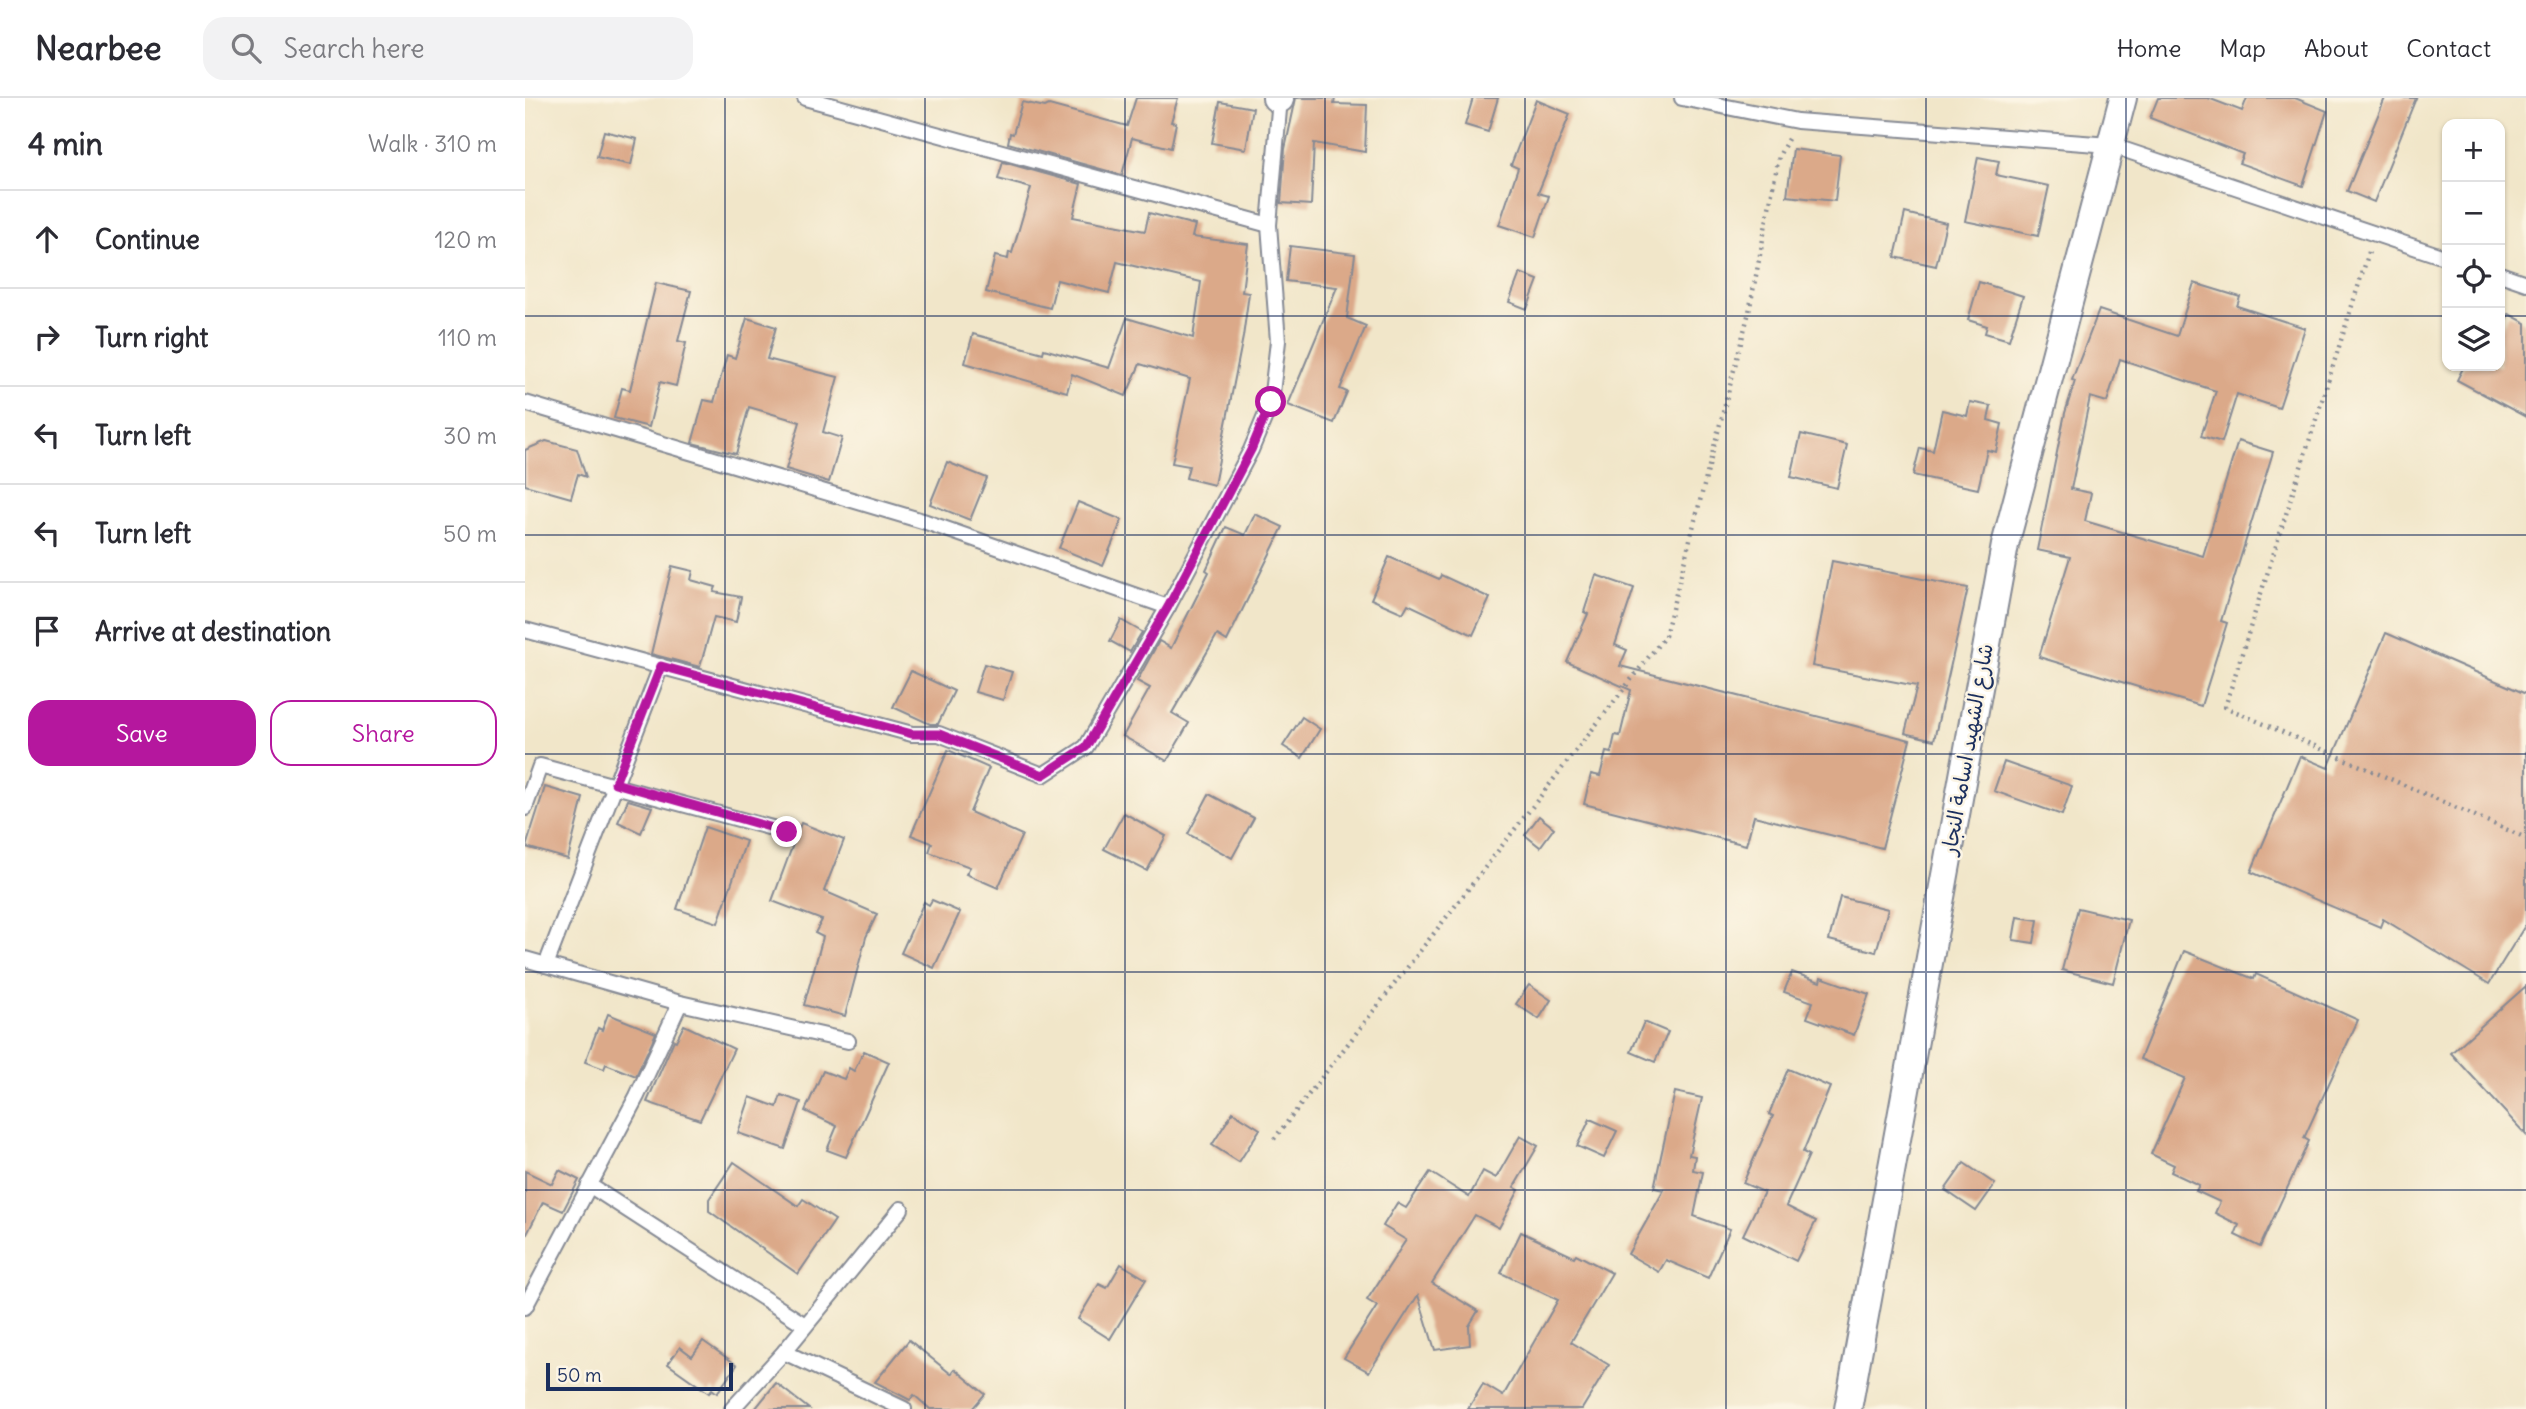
<!DOCTYPE html>
<meta charset="utf-8">
<style>
:root{--surface:#fff;--page:#f2f2f3;--text:#2b2b33;--muted:#7c7c81;--line:#e1e1e2;--accent:#b5179e}
body{margin:0;font-family:Delius,"Playpen Sans Arabic",sans-serif;background:var(--page);color:var(--text)}
.controls{position:absolute;right:21px;top:21px;display:grid;overflow:hidden;border-radius:14px;box-shadow:0 2px 5px #0004}
.controls button{width:63px;height:63px;display:grid;place-items:center;padding:0;border:0;border-bottom:2px solid var(--line);background:var(--surface);color:var(--text);font:35px sans-serif}
.scale{position:absolute;left:21px;bottom:18px;width:187px;box-sizing:border-box;padding-left:7px;border:4px solid #1b2f5e;border-top:0;font-size:19px;line-height:24px;white-space:nowrap;color:#1b2f5e;-webkit-text-stroke:5px #fcf5e5;paint-order:stroke}
.stop{position:absolute;width:21px;height:21px;margin:-16px;border:5px solid #b5179e;border-radius:50%;background:#fff}
.stop.end{background:#b5179e;border-color:#fff;box-shadow:0 2px 7px #0008}
.list{margin:0;padding:0;list-style:none}
h2{display:flex;justify-content:space-between;align-items:center;height:91px;margin:0;padding:0 28px;font-size:30px}
h2 small{font-size:23px;font-weight:400;color:var(--muted)}
.list li{display:grid;grid-template-columns:46px 1fr auto;gap:21px;align-items:center;box-sizing:border-box;height:98px;padding:0 28px;border-top:2px solid var(--line)}
.list b{display:block;font-size:26px;white-space:nowrap}
.list em{font-size:23px;font-style:normal;color:var(--muted)}
.actions{display:flex;gap:14px;padding:21px 28px}
.actions a{flex:1;padding:16px 0;border:2px solid var(--accent);border-radius:21px;text-align:center;font-size:24px;color:var(--accent)}
.actions .main{background:var(--accent);color:#fff}
.icon{flex:none;width:38px;height:38px;fill:none;stroke:currentColor;stroke-width:2;stroke-linecap:round;stroke-linejoin:round}
.map{position:relative;flex:none;width:2001px;height:1311px;overflow:hidden}
header{display:flex;align-items:center;gap:42px;box-sizing:border-box;height:98px;padding:0 35px;background:var(--surface);border-bottom:2px solid var(--line)}
header strong{font-size:33px}
nav{display:flex;gap:38px;margin-inline-start:auto;font-size:24px}
.search{width:490px;height:63px;background:var(--page);display:flex;align-items:center;gap:18px;box-sizing:border-box;padding:0 24px;border-radius:21px;color:var(--muted);font-size:26px}
main{display:flex}
aside{flex:1;background:var(--surface)}
.map>svg:first-child{display:block}
.building{fill:#dba989}
.lines{fill:none;stroke-linecap:round;stroke-linejoin:round}
.service-casing{stroke:#868a94;stroke-width:18}
.minor-casing{stroke:#868a94;stroke-width:30}
.path{stroke:#868a94;stroke-width:4.5;stroke-dasharray:2 5;stroke-linecap:butt}
.service{stroke:#fff;stroke-width:14}
.minor{stroke:#fff;stroke-width:26}
.route{stroke:#b5179e;stroke-width:9}
.grid{fill:none;stroke:#1b2f5e;stroke-width:2;stroke-opacity:0.55}
.labels{text-anchor:middle;dominant-baseline:central;stroke-width:5;stroke-linejoin:round;paint-order:stroke}
.street-label{font-size:21px;fill:#1b2f5e;stroke:#fcf5e5}
</style>
<header>
<strong>Nearbee</strong>
<div class="search"><svg class="icon" aria-label="search" viewBox="0 0 24 24"><circle cx="10" cy="10" r="6"/><path d="M15 15l6 6"/></svg>Search here</div>
<nav><a>Home</a><a>Map</a><a>About</a><a>Contact</a></nav>
</header>
<main>
<aside>
<h2>4 min<small>Walk · 310 m</small></h2>
<ul class="list">
<li><svg class="icon" aria-label="ahead" viewBox="0 0 24 24"><path d="M12 20V5M6 11l6-6 6 6"/></svg><div><b>Continue</b></div><em>120 m</em></li>
<li><svg class="icon" aria-label="right" viewBox="0 0 24 24"><path d="M7 20v-9h11M14 6l5 5-5 5"/></svg><div><b>Turn right</b></div><em>110 m</em></li>
<li><svg class="icon" aria-label="left" viewBox="0 0 24 24"><path d="M17 20v-9H6M10 6l-5 5 5 5"/></svg><div><b>Turn left</b></div><em>30 m</em></li>
<li><svg class="icon" aria-label="left" viewBox="0 0 24 24"><path d="M17 20v-9H6M10 6l-5 5 5 5"/></svg><div><b>Turn left</b></div><em>50 m</em></li>
<li><svg class="icon" aria-label="arrive" viewBox="0 0 24 24"><path d="M6 21V4h12l-3 4 3 4H6"/></svg><div><b>Arrive at destination</b></div></li>
</ul>
<div class="actions"><a class="main">Save</a><a>Share</a></div>
</aside>
<div class="map">
<svg width="2001" height="1311" viewBox="0 0 2001 1311">
<rect width="100%" height="100%" fill="#fcf5e5"/>
<filter id="ink" filterUnits="userSpaceOnUse"><feTurbulence type="fractalNoise" baseFrequency=".0143" numOctaves="2"/><feDisplacementMap in="SourceGraphic" scale="14" xChannelSelector="R" yChannelSelector="G"/><feConvolveMatrix kernelMatrix="1 2 1 2 8 2 1 2 1" color-interpolation-filters="sRGB"/></filter>
<filter id="wash" filterUnits="userSpaceOnUse"><feTurbulence type="fractalNoise" baseFrequency=".00686" numOctaves="4" result="noise"/><feDisplacementMap in="SourceGraphic" scale="28" xChannelSelector="R" yChannelSelector="G"/><feGaussianBlur stdDeviation="1.57" result="paint"/><feColorMatrix in="noise" values="0 0 0 0 0 0 0 0 0 0 0 0 0 0 0 0 0 1.4 0 .05"/><feComposite in="paint" operator="in"/></filter>
<g filter="url(#wash)">
<rect width="100%" height="100%" fill="#f1e6c9"/>
<g id="blocks">
<g class="building">
<path d="M 611,0 L 653,0 L 646,24 L 651,25 L 646,50 L 607,40 L 597,77 L 483,45 L 485,35 L 488,36 L 497,4 L 520,9 L 524,7 L 602,28 Z"/>
<path d="M 771,0 L 810,0 L 809,6 L 842,7 L 840,54 L 789,45 L 786,107 L 756,105 L 760,51 Z"/>
<path d="M 948,0 L 973,0 L 963,34 L 940,27 Z"/>
<path d="M 1633,0 L 1683,0 L 1717,13 L 1722,0 L 1770,0 L 1802,13 L 1778,88 L 1714,65 L 1718,56 L 1625,20 Z"/>
<path d="M 1860,0 L 1891,0 L 1849,104 L 1822,93 Z"/>
<path d="M 1011,2 L 1045,16 L 1013,95 L 1024,98 L 1010,139 L 974,127 L 993,70 L 986,67 Z"/>
<path d="M 695,4 L 728,10 L 721,51 L 687,45 Z"/>
<path d="M 79,33 L 112,41 L 106,67 L 72,59 Z"/>
<path d="M 1268,51 L 1315,57 L 1310,103 L 1262,98 Z"/>
<path d="M 1453,59 L 1474,63 L 1471,77 L 1524,88 L 1513,138 L 1440,123 Z"/>
<path d="M 478,64 L 556,86 L 548,119 L 620,133 L 624,115 L 670,127 L 667,139 L 723,146 L 717,194 L 724,195 L 718,239 L 689,387 L 661,380 L 664,368 L 647,365 L 665,281 L 615,266 L 601,298 L 547,276 L 542,294 L 440,265 L 448,236 L 518,255 L 519,251 L 584,270 L 602,220 L 668,240 L 676,184 L 592,164 L 584,195 L 532,182 L 525,210 L 461,194 L 470,158 L 483,161 L 484,154 L 487,155 L 506,90 L 473,81 Z"/>
<path d="M 1380,115 L 1421,125 L 1411,168 L 1370,159 Z"/>
<path d="M 765,148 L 830,156 L 822,220 L 841,228 L 815,291 L 822,294 L 809,325 L 763,307 L 812,189 L 761,183 Z"/>
<path d="M 995,175 L 1013,182 L 1002,211 L 984,204 Z"/>
<path d="M 1454,184 L 1498,198 L 1484,242 L 1460,235 L 1462,228 L 1443,222 Z"/>
<path d="M 131,185 L 166,193 L 153,243 L 161,245 L 151,288 L 135,284 L 124,329 L 89,320 L 97,290 L 105,292 Z"/>
<path d="M 1669,185 L 1715,199 L 1712,208 L 1780,230 L 1754,310 L 1712,296 L 1697,344 L 1676,338 L 1691,293 L 1595,261 L 1582,304 L 1565,299 L 1546,391 L 1566,395 L 1560,423 L 1678,458 L 1713,343 L 1748,354 L 1696,523 L 1702,525 L 1676,608 L 1514,559 L 1545,459 L 1512,452 L 1540,315 L 1550,283 L 1547,282 L 1574,212 L 1652,238 Z"/>
<path d="M 1984,216 L 2001,225 L 2001,319 L 1932,282 L 1939,268 L 1975,268 L 1975,233 Z"/>
<path d="M 222,220 L 251,229 L 242,261 L 313,279 L 298,334 L 317,340 L 304,384 L 261,371 L 275,324 L 224,309 L 211,356 L 167,345 L 179,302 L 189,304 L 202,257 L 210,260 Z"/>
<path d="M 1445,304 L 1466,308 L 1463,322 L 1477,326 L 1471,354 L 1462,352 L 1453,391 L 1388,377 L 1395,350 L 1408,353 L 1417,312 L 1442,318 Z"/>
<path d="M 1276,336 L 1322,347 L 1312,390 L 1266,379 Z"/>
<path d="M 21,343 L 52,351 L 61,379 L 53,376 L 46,400 L 0,387 L 0,352 Z"/>
<path d="M 422,364 L 462,380 L 445,422 L 405,406 Z"/>
<path d="M 553,404 L 597,422 L 578,468 L 534,450 Z"/>
<path d="M 730,416 L 758,429 L 702,543 L 692,537 L 647,615 L 664,625 L 642,663 L 598,638 L 625,590 L 612,583 L 634,543 L 646,550 L 684,474 L 681,472 L 701,429 L 720,437 Z"/>
<path d="M 864,459 L 914,481 L 916,477 L 965,500 L 948,537 L 883,506 L 878,515 L 846,501 Z"/>
<path d="M 1307,463 L 1443,490 L 1409,642 L 1380,635 L 1392,588 L 1287,568 Z"/>
<path d="M 147,468 L 168,473 L 166,482 L 191,489 L 189,494 L 216,499 L 211,524 L 189,519 L 175,569 L 126,556 Z"/>
<path d="M 1071,477 L 1109,490 L 1090,547 L 1102,552 L 1095,568 L 1385,642 L 1357,750 L 1229,718 L 1221,747 L 1059,706 L 1066,676 L 1075,678 L 1081,654 L 1086,655 L 1090,637 L 1095,638 L 1106,592 L 1042,564 L 1063,516 L 1059,514 Z"/>
<path d="M 596,522 L 617,534 L 605,554 L 585,543 Z"/>
<path d="M 1861,535 L 2001,596 L 2001,826 L 1964,886 L 1858,821 L 1855,829 L 1726,774 L 1775,658 L 1803,670 Z"/>
<path d="M 459,566 L 487,574 L 478,602 L 450,594 Z"/>
<path d="M 386,573 L 429,593 L 413,626 L 405,626 L 368,609 Z"/>
<path d="M 777,619 L 795,631 L 777,660 L 758,648 Z"/>
<path d="M 423,652 L 464,670 L 445,714 L 497,737 L 473,790 L 441,776 L 445,769 L 404,754 L 407,745 L 386,737 Z"/>
<path d="M 1479,664 L 1547,688 L 1537,717 L 1469,693 Z"/>
<path d="M 20,689 L 58,700 L 43,761 L 1,749 Z"/>
<path d="M 684,696 L 729,720 L 707,760 L 663,736 Z"/>
<path d="M 103,702 L 127,709 L 116,735 L 93,724 Z"/>
<path d="M 599,715 L 641,738 L 622,773 L 579,751 Z"/>
<path d="M 1014,718 L 1029,730 L 1015,749 L 1000,737 Z"/>
<path d="M 276,725 L 319,742 L 299,793 L 352,816 L 341,839 L 320,918 L 279,907 L 298,839 L 290,835 L 297,822 L 247,803 Z"/>
<path d="M 180,729 L 221,743 L 193,825 L 152,811 Z"/>
<path d="M 1315,799 L 1363,811 L 1351,854 L 1304,842 Z"/>
<path d="M 407,802 L 435,814 L 409,870 L 376,855 L 399,804 L 404,807 Z"/>
<path d="M 1553,810 L 1604,822 L 1588,885 L 1537,872 Z"/>
<path d="M 1492,819 L 1513,822 L 1509,845 L 1488,842 Z"/>
<path d="M 1659,853 L 1729,881 L 1731,876 L 1833,922 L 1779,1040 L 1784,1043 L 1735,1149 L 1710,1137 L 1714,1127 L 1690,1115 L 1695,1104 L 1671,1093 L 1674,1087 L 1646,1074 L 1649,1067 L 1626,1056 L 1660,980 L 1615,961 Z"/>
<path d="M 1267,874 L 1295,884 L 1296,879 L 1344,896 L 1329,937 L 1282,920 L 1288,904 L 1259,894 Z"/>
<path d="M 1004,887 L 1026,902 L 1014,921 L 991,906 Z"/>
<path d="M 2001,888 L 2001,1037 L 1926,955 Z"/>
<path d="M 83,916 L 131,935 L 111,978 L 81,966 L 79,971 L 60,964 L 73,930 L 77,932 Z"/>
<path d="M 1119,924 L 1143,934 L 1130,964 L 1106,954 Z"/>
<path d="M 159,927 L 209,951 L 175,1022 L 122,1004 L 149,942 L 151,943 Z"/>
<path d="M 339,953 L 364,964 L 321,1059 L 302,1052 L 312,1028 L 280,1013 L 298,973 L 319,981 L 324,970 L 329,973 Z"/>
<path d="M 1263,971 L 1305,989 L 1278,1054 L 1284,1057 L 1261,1108 L 1291,1123 L 1271,1163 L 1218,1137 L 1239,1094 L 1218,1085 L 1248,1018 L 1244,1016 Z"/>
<path d="M 1150,994 L 1177,1000 L 1164,1057 L 1170,1058 L 1168,1072 L 1178,1074 L 1169,1118 L 1205,1131 L 1183,1180 L 1141,1162 L 1134,1174 L 1103,1156 L 1139,1092 L 1129,1090 Z"/>
<path d="M 256,997 L 276,1004 L 260,1051 L 213,1035 L 225,999 L 252,1009 Z"/>
<path d="M 708,1014 L 735,1031 L 714,1064 L 687,1047 Z"/>
<path d="M 1065,1021 L 1092,1033 L 1079,1060 L 1052,1048 Z"/>
<path d="M 995,1038 L 1013,1048 L 989,1089 L 994,1092 L 974,1130 L 950,1117 L 907,1185 L 953,1213 L 944,1228 L 945,1247 L 910,1252 L 893,1197 L 844,1274 L 819,1260 L 852,1208 L 842,1202 L 881,1142 L 858,1128 L 872,1105 L 881,1110 L 905,1074 L 944,1099 L 958,1073 L 971,1080 Z"/>
<path d="M 209,1064 L 273,1108 L 278,1101 L 310,1122 L 273,1176 L 184,1113 L 184,1101 Z"/>
<path d="M 1439,1065 L 1470,1086 L 1451,1113 L 1420,1092 Z"/>
<path d="M 34,1072 L 54,1082 L 38,1113 L 18,1104 L 0,1140 L 0,1073 L 27,1086 Z"/>
<path d="M 996,1134 L 1049,1159 L 1051,1156 L 1087,1175 L 1046,1244 L 1084,1267 L 1057,1311 L 943,1311 L 958,1286 L 978,1298 L 1033,1202 L 976,1175 Z"/>
<path d="M 596,1166 L 621,1181 L 585,1241 L 553,1221 L 574,1186 L 582,1190 Z"/>
<path d="M 384,1242 L 426,1276 L 430,1271 L 460,1296 L 447,1311 L 405,1311 L 389,1297 L 385,1302 L 350,1284 Z"/>
<path d="M 178,1243 L 212,1267 L 192,1295 L 187,1291 L 184,1295 L 143,1266 L 155,1249 L 167,1258 Z"/>
<path d="M 251,1285 L 284,1311 L 230,1311 Z"/>
</g>
</g>
</g>
<g filter="url(#ink)">
<use href="#blocks" fill-opacity="0" stroke="#868a94" stroke-width="2"/>
<g class="lines">
<g class="service-casing">
<g id="service">
<path d="M 280,0 L 744,127"/>
<path d="M 1157,0 L 1272,23 L 1585,47 L 1922,160"/>
<path d="M 1975,176 L 2001,185"/>
<path d="M 0,305 L 401,424 L 643,509"/>
<path d="M 0,532 L 387,636 L 414,636 L 518,677 L 561,649 L 643,509 L 726,352 L 746,304 L 753,243 L 744,127 L 755,0"/>
<path d="M 0,710 L 15,668 L 262,734"/>
<path d="M 0,861 L 155,905 L 323,943"/>
<path d="M 21,867 L 136,568"/>
<path d="M 64,1087 L 280,1227"/>
<path d="M 0,1209 L 112,998 L 155,905"/>
<path d="M 259,1254 L 379,1311"/>
<path d="M 207,1311 L 259,1254 L 376,1111"/>
</g>
</g>
<g class="minor-casing">
<g id="minor">
<path d="M 751,0 L 755,1"/>
<path d="M 1323,1311 L 1480,447 L 1598,0"/>
</g>
</g>
<g class="path">
<path d="M 1844,154 L 1700,609 L 2001,740"/>
<path d="M 749,1041 L 1140,538 L 1224,214 L 1254,58 L 1264,39"/>
</g>
<use href="#service" class="service"/>
<use href="#minor" class="minor"/>
</g>
</g>
<g class="lines" filter="url(#ink)">
<path class="route" d="M 262,734 L 90,685 L 136,568 L 387,636 L 414,636 L 518,677 L 561,649 L 643,509 L 726,352 L 746,304"/>
</g>
<path class="grid" d="M 200,0 L 200,1311M 400,0 L 400,1311M 600,0 L 600,1311M 800,0 L 800,1311M 1000,0 L 1000,1311M 1201,0 L 1201,1311M 1401,0 L 1401,1311M 1601,0 L 1601,1311M 1801,0 L 1801,1311M 0,218 L 1922,218M 1975,218 L 2001,218M 0,437 L 2001,437M 0,656 L 2001,656M 0,874 L 2001,874M 0,1092 L 2001,1092"/>
<g class="labels">
<g class="street-label">
<text transform="translate(1442 651) rotate(-80)">شارع الشهيد اسامة النجار</text>
</g>
</g>
</svg>
<div class="controls">
<button>+</button>
<button>−</button>
<button><svg class="icon" aria-label="locate" viewBox="0 0 24 24"><circle cx="12" cy="12" r="6"/><path d="M12 2v4M12 18v4M2 12h4M18 12h4"/></svg></button>
<button><svg class="icon" aria-label="layers" viewBox="0 0 24 24"><path d="M12 4l9 5-9 5-9-5zM3 14l9 5 9-5"/></svg></button>
</div>
<div class="scale">50 m</div>
<div class="stop" style="left:746px;top:304px"></div>
<div class="stop end" style="left:262px;top:734px"></div>
</div>
</main>
